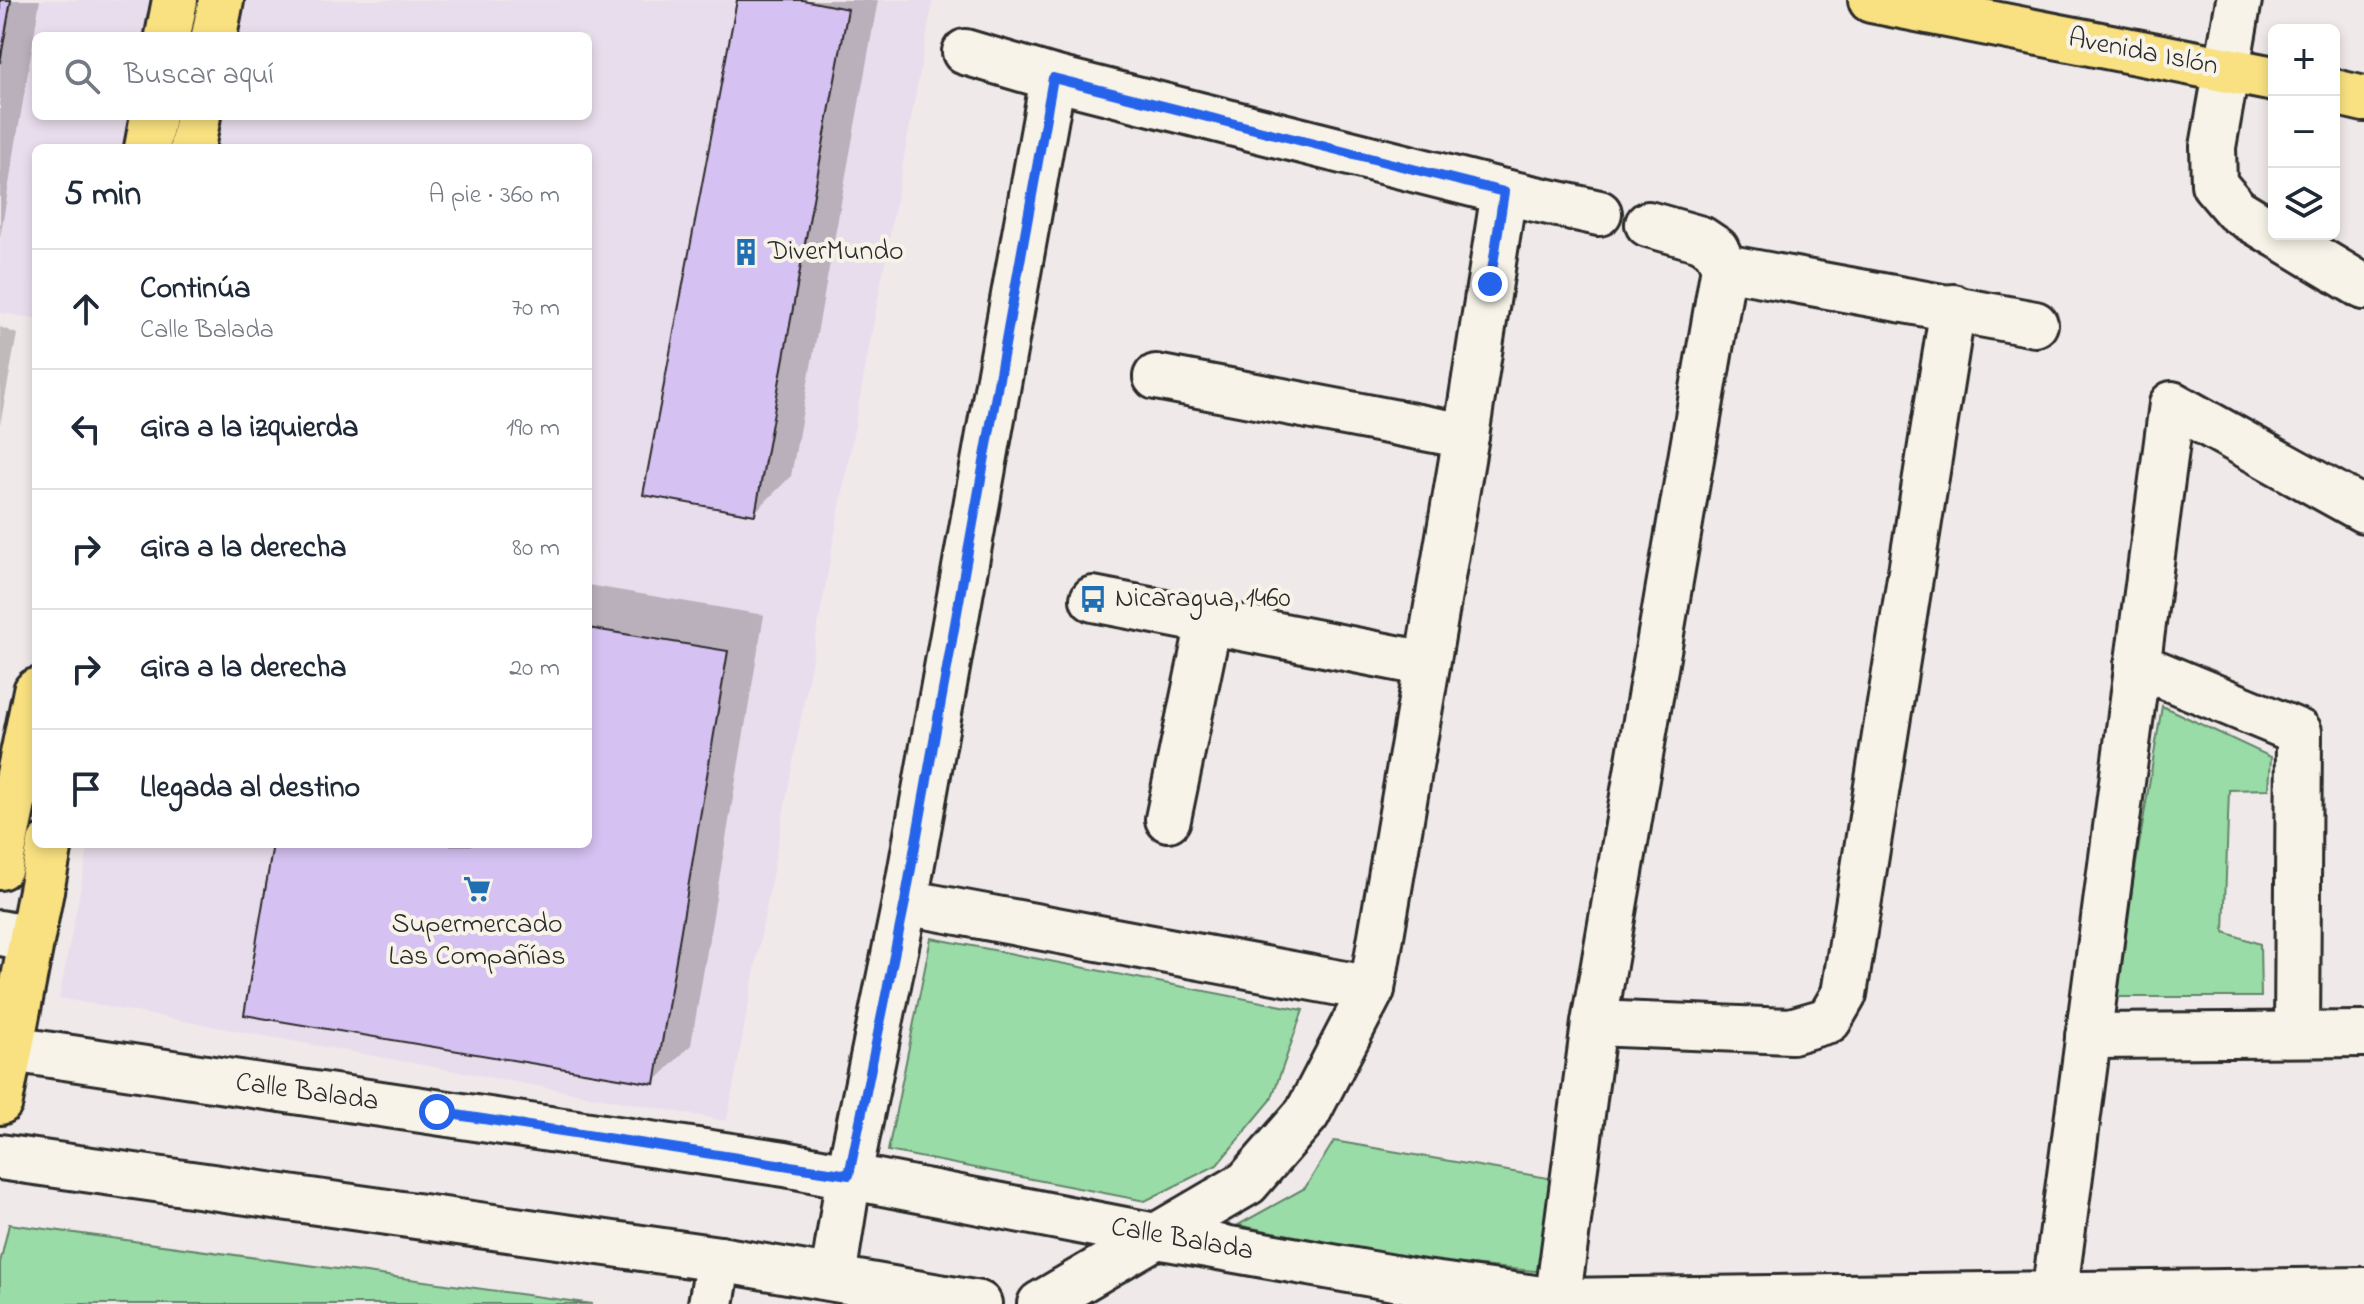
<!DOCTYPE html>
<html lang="es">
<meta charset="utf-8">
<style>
:root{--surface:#fff;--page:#f6f6f7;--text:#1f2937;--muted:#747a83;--line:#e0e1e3}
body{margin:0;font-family:"Indie Flower",sans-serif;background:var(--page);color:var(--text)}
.controls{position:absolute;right:24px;top:24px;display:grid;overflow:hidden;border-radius:12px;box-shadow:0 4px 12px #0003}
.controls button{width:72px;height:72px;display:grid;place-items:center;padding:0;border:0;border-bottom:2px solid var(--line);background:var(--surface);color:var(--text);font:40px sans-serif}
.stop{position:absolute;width:24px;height:24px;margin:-18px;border:6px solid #2563eb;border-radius:50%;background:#fff}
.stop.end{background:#2563eb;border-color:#fff;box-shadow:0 2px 8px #0008}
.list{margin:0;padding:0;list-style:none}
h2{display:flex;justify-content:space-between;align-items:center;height:104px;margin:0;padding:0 32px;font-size:34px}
h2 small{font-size:26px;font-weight:400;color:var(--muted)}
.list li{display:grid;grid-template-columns:52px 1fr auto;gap:24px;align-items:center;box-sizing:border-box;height:120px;padding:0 32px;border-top:2px solid var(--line)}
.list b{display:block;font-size:30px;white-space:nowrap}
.list p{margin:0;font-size:26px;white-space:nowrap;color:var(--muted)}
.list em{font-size:26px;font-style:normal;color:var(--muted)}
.icon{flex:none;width:44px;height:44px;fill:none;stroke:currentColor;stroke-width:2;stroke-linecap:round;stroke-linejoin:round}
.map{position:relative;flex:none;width:2364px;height:1304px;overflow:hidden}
.search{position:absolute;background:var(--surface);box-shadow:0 4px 12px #0003;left:32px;top:32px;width:560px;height:88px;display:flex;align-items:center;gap:20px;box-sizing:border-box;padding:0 28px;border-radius:12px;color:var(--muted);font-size:30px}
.panel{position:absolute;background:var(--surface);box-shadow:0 4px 12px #0003;left:32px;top:144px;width:560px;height:704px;border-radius:12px}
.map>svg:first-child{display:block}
.built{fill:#e8ddec;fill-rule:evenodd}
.green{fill:#99dca7;stroke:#628469;stroke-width:2}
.shadow{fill:#0003}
.building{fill:#d5c1f2;stroke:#2b2b2b;stroke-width:2}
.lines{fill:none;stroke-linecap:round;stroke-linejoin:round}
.minor-casing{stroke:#2b2b2b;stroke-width:50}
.major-casing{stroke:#2b2b2b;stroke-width:50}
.minor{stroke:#f7f3e8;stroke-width:44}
.major{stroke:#f9e181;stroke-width:44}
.route{stroke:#2563eb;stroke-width:10}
.labels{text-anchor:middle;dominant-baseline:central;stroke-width:8;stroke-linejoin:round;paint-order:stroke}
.street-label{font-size:28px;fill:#2b2b2b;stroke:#f7f3e8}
.poi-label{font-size:28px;fill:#2b2b2b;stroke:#f7f3e8;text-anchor:start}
</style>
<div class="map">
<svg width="2364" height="1304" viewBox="0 0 2364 1304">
<rect width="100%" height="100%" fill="#f0e9ea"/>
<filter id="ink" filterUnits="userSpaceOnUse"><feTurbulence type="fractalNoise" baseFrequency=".0125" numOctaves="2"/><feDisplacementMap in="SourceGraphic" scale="16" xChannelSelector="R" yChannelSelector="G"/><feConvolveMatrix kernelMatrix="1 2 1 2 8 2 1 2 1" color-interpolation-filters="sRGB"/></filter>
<g filter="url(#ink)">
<path class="built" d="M 0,0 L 933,0 L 727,1121 L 59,998 L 89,844 L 588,844 L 588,148 L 36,148 L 36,318 L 0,313 ZM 36,36 L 588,36 L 588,116 L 36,116 Z"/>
<g class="green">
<path d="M 2162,706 L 2271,757 L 2269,789 L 2229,790 L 2224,932 L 2260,944 L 2261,997 L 2114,997 Z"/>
<path d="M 931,938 L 1303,1010 L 1271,1100 L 1217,1165 L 1145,1201 L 888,1151 Z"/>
<path d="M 1334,1141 L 1560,1180 L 1547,1272 L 1402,1259 L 1238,1225 L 1305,1188 Z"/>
<path d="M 9,1224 L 592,1304 L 0,1304 L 0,1263 Z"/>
</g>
<g class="shadow">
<path d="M 0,0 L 40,0 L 0,238 Z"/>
<path d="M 739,0 L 878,0 L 791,476 L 754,513 Z"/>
<path d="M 0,327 L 17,334 L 0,425 Z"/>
<path d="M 588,585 L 764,615 L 691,1045 L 654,1082 L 275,844 L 588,844 Z"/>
</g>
<g class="building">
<path d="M 0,0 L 11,0 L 0,63 Z"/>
<path d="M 737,0 L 803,0 L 848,9 L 755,515 L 643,495 Z"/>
<path d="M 588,628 L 728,651 L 655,1084 L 244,1015 L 273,844 L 588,844 Z"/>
</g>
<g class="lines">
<g class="minor-casing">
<g id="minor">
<path d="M 2239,0 L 2213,147 L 2214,184 L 2236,210 L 2274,233"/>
<path d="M 965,52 L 1053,78 L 1504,192 L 1599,213"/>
<path d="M 2276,234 L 2364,287"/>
<path d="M 1724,267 L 2035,324"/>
<path d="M 1156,377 L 1466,436"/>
<path d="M 1093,599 L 1427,664"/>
<path d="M 2137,665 L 2299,732 L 2297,1034"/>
<path d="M 1168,819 L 1209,622"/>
<path d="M 905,902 L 1372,989"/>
<path d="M 0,933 L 31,939"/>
<path d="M 1594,1023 L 1791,1031 L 1829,1020 L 1844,994 L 1953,307"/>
<path d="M 2088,1036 L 2364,1034"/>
<path d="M 11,1049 L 785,1164 L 1156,1236 L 1417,1282 L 1557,1301 L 2364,1290"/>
<path d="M 0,1157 L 719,1259 L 979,1304"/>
<path d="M 833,1277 L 849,1175 L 905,902 L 1053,78"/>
<path d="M 711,1304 L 719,1259"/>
<path d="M 1040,1304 L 1247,1183 L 1307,1114 L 1372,989 L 1466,436 L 1504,192"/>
<path d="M 1557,1304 L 1594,1023 L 1724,267 L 1716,249 L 1701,239 L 1648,224"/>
<path d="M 2053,1304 L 2172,404 L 2364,510"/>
</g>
</g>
<g class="major-casing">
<g id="major">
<path d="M 1871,0 L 2274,79"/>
<path d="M 168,36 L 175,0"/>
<path d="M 214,36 L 221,0"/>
<path d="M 2334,92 L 2364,99"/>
<path d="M 147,148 L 153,116"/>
<path d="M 192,148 L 198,116"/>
<path d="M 0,867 L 36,691"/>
<path d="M 0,1102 L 50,844"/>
</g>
</g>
<use href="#minor" class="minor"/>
<use href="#major" class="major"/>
</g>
</g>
<g class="lines" filter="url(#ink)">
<path class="route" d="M 437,1112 L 849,1175 L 905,902 L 1053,78 L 1504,192 L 1490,284"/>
</g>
<defs>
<g id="building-bare" transform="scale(2.16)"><path d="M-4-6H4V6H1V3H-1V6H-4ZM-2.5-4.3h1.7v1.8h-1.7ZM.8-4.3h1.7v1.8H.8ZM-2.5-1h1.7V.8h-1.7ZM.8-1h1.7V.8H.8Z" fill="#1f6fb2" stroke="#f7f3e8" stroke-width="2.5" paint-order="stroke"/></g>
<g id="bus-bare" transform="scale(2.16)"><path d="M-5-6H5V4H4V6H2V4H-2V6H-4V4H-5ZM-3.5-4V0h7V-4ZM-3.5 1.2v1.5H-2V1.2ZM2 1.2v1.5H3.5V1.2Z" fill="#1f6fb2" stroke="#f7f3e8" stroke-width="2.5" paint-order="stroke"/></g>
<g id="supermarket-bare" transform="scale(2.16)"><path d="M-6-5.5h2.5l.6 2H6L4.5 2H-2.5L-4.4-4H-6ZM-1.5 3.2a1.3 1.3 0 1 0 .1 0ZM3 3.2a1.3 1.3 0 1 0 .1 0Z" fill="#1f6fb2" stroke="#f7f3e8" stroke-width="2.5" paint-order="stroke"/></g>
</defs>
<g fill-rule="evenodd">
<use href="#building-bare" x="746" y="252"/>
<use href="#bus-bare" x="1093" y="599"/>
<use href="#supermarket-bare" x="477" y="889"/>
</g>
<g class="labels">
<g class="street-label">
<text transform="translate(2143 53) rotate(11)">Avenida Islón</text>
<text transform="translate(307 1093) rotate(8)">Calle Balada</text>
<text transform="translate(1182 1240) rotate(10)">Calle Balada</text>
</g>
<g class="poi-label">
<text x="768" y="252">DiverMundo</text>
<text x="1115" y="599">Nicaragua, 1460</text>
<text x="477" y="925" text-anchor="middle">Supermercado<tspan x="477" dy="32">Las Compañías</tspan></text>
</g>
</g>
</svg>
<div class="controls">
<button>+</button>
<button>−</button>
<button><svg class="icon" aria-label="layers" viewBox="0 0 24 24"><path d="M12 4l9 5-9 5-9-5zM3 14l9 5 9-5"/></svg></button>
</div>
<div class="stop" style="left:437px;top:1112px"></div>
<div class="stop end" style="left:1490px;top:284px"></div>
<div class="search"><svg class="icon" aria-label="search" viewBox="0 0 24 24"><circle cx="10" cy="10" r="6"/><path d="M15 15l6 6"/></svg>Buscar aquí</div>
<section class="panel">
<h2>5 min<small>A pie · 360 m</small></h2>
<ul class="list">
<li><svg class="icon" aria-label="ahead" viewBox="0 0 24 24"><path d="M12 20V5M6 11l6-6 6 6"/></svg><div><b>Continúa</b><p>Calle Balada</p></div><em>70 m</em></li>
<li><svg class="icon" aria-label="left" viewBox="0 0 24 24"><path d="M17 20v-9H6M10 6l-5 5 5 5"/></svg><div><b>Gira a la izquierda</b></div><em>190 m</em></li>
<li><svg class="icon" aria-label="right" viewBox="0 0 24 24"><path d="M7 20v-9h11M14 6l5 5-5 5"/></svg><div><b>Gira a la derecha</b></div><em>80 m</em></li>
<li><svg class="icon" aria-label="right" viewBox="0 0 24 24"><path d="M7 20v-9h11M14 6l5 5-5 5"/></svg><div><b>Gira a la derecha</b></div><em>20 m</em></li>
<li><svg class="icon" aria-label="arrive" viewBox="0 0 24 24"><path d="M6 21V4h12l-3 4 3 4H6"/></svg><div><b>Llegada al destino</b></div></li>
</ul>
</section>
</div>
